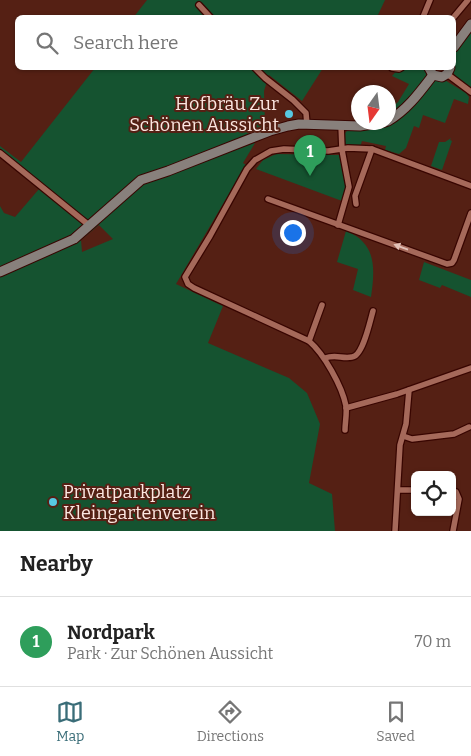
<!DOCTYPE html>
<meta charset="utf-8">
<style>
:root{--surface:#fff;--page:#f2f2f2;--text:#222;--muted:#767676;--line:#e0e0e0;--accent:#3a6d78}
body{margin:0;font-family:Bitter,serif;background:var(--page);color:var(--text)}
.controls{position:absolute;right:15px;bottom:15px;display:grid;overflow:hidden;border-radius:8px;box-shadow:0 1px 4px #0004}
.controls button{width:45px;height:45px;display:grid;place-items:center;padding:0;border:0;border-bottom:1px solid var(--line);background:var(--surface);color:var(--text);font:25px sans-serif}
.compass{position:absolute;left:351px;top:85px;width:45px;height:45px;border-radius:50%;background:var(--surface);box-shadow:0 1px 4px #0004;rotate:194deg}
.you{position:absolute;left:292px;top:232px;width:18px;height:18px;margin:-12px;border:4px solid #fff;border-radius:50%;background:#1a73e8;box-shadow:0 0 0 8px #1a73e833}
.badge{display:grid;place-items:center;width:32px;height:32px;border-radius:50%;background:var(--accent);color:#fff;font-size:16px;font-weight:700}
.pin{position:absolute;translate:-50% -41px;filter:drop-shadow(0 1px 2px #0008)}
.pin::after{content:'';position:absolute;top:26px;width:18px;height:15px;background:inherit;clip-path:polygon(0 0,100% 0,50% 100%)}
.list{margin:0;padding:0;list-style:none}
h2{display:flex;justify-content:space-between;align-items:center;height:65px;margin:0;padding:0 20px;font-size:21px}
h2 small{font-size:16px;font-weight:400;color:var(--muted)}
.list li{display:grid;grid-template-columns:32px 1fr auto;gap:15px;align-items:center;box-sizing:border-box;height:90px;padding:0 20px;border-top:1px solid var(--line)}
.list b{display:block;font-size:19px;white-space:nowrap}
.list p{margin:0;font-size:16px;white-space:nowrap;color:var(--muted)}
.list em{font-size:16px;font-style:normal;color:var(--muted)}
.icon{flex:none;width:28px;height:28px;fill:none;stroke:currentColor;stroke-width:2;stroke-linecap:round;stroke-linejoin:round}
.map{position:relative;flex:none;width:471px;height:531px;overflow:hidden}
.search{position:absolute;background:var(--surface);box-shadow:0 1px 4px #0004;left:15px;right:15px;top:15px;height:55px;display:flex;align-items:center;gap:12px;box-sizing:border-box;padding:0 18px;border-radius:8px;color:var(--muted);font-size:19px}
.sheet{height:155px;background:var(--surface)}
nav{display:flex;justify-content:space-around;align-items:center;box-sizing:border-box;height:70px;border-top:1px solid var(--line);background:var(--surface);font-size:14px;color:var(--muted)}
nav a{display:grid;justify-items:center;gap:2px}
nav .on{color:var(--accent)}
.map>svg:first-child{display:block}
.green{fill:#155330;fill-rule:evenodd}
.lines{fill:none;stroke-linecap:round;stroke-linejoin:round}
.minor-casing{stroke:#380500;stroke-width:8}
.secondary-casing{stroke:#380500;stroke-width:11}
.minor{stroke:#a5695a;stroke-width:5.5}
.secondary{stroke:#88807c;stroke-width:9}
.oneway{fill:#e2c1b8}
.poi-dot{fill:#57c9e2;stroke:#552014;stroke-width:2}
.labels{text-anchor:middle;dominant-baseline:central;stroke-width:4;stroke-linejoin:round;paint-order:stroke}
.poi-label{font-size:18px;fill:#fce7e1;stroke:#552014;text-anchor:end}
</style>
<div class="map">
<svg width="471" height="531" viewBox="0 0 471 531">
<rect width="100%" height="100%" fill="#552014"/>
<g class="green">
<path d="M 147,0 L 385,0 L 377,17 L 133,18 Z"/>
<path d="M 471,30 L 471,87 C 466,84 455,78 453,72 C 449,56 462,42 471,30 Z"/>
<path d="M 95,68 L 323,68 L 302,101 L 269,75 L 264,91 L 265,125 L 254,129 L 255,143 L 243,163 L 246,165 L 176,284 L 223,306 L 208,343 L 289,378 L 307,393 L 320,424 L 309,483 L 332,494 L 335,531 L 0,531 L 0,206 L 4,213 L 15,217 L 39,189 L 0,157 L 0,146 L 21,162 ZM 99,225 L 113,239 L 82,252 L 81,240 Z"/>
<path d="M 399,68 L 426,68 C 431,83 400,109 389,117 L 389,110 L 398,102 L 409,84 L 392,76 Z"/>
<path d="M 443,79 L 466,93 L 469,97 L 468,104 L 454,99 L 445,123 L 423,115 L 419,128 L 414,126 L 406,148 L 399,154 L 385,150 L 386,146 L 362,141 L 360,147 L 347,145 L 343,142 L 343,135 L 349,129 L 368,129 L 417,102 L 433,83 L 436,80 Z"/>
<path d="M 451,138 L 450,140 L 452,141 L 442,170 L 431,166 L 439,142 L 445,142 Z"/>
<path d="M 276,154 L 339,155 L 347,184 L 342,201 L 256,169 L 263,160 Z"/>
<path d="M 346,231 C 377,243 375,269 371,297 L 353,290 L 358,269 L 337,262 Z"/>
<path d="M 424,262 L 471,280 L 471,297 L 442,285 L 440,288 L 419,280 Z"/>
</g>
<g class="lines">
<g class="minor-casing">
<g id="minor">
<path d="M 199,5 L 211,18"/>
<path d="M 423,17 L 430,0"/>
<path d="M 453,18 L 468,0"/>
<path d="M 255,68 L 265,78 L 293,100 L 306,113 L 307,125"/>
<path d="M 392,68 L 399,69 L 401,68"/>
<path d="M 447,74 L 471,92"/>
<path d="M 0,153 L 90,226"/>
<path d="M 268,199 L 447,264 L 452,263 L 454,260 L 471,213"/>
<path d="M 356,204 L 355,196 L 372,149"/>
<path d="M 338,225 L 349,187 L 342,150 L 341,125"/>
<path d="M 309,341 L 322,305"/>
<path d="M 325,358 C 336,354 342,359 352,357 C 363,356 370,321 373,311"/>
<path d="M 346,408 L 397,394 L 471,368"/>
<path d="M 345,430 C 345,423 347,414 346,406 C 342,386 324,354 309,341 L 194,288 L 188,284 L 185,277 L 210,236 L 247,169 L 255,160 L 271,151 L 284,149 L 328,151 L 348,148 L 372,149 L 471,186"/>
<path d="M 403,436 L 412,439 L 454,434 L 469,427"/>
<path d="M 398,490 L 415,490"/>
<path d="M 452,491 L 456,492 L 459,499 L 453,531"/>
<path d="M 395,531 L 400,445 L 406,424 L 409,390"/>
</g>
</g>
<g class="secondary-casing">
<g id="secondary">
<path d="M 454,47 L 471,24"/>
<path d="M 429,68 L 433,75 L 442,77 L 447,74 L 450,68"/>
<path d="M 388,121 C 407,110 420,92 433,75"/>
<path d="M 0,272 L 74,239 L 141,180 L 168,171 L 270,131 L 288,126 L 299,124 L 360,126 L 385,122"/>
</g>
</g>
<use href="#minor" class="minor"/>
<use href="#secondary" class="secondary"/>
</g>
<defs><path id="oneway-solid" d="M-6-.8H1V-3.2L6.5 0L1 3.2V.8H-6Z" transform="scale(1.25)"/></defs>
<use class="oneway" href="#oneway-solid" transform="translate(401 247) rotate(-160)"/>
<g class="poi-dot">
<circle cx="289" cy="114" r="5"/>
<circle cx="53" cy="502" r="5"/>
</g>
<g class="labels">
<g class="poi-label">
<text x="279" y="104">Hofbräu Zur<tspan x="279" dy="21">Schönen Aussicht</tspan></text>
<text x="63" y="492" text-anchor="start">Privatparkplatz<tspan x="63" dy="21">Kleingartenverein</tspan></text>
</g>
</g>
</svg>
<div class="controls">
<button><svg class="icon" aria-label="locate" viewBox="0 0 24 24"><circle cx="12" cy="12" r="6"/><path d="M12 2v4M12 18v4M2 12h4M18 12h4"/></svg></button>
</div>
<svg class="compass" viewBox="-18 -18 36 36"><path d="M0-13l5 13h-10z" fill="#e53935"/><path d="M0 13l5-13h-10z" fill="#767676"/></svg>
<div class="you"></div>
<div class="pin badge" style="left:310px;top:176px;background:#2e9e5b">1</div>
<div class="search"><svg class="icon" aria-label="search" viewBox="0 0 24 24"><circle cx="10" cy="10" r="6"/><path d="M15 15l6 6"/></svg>Search here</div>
</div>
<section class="sheet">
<h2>Nearby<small></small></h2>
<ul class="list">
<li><span class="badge" style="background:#2e9e5b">1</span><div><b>Nordpark</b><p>Park · Zur Schönen Aussicht</p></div><em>70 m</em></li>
</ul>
</section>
<nav>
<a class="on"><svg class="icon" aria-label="map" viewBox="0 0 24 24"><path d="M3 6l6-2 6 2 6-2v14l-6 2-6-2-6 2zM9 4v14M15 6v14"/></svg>Map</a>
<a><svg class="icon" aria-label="directions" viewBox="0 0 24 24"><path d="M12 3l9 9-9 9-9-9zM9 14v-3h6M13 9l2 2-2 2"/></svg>Directions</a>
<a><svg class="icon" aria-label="saved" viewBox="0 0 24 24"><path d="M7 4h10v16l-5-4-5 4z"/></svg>Saved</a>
</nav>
